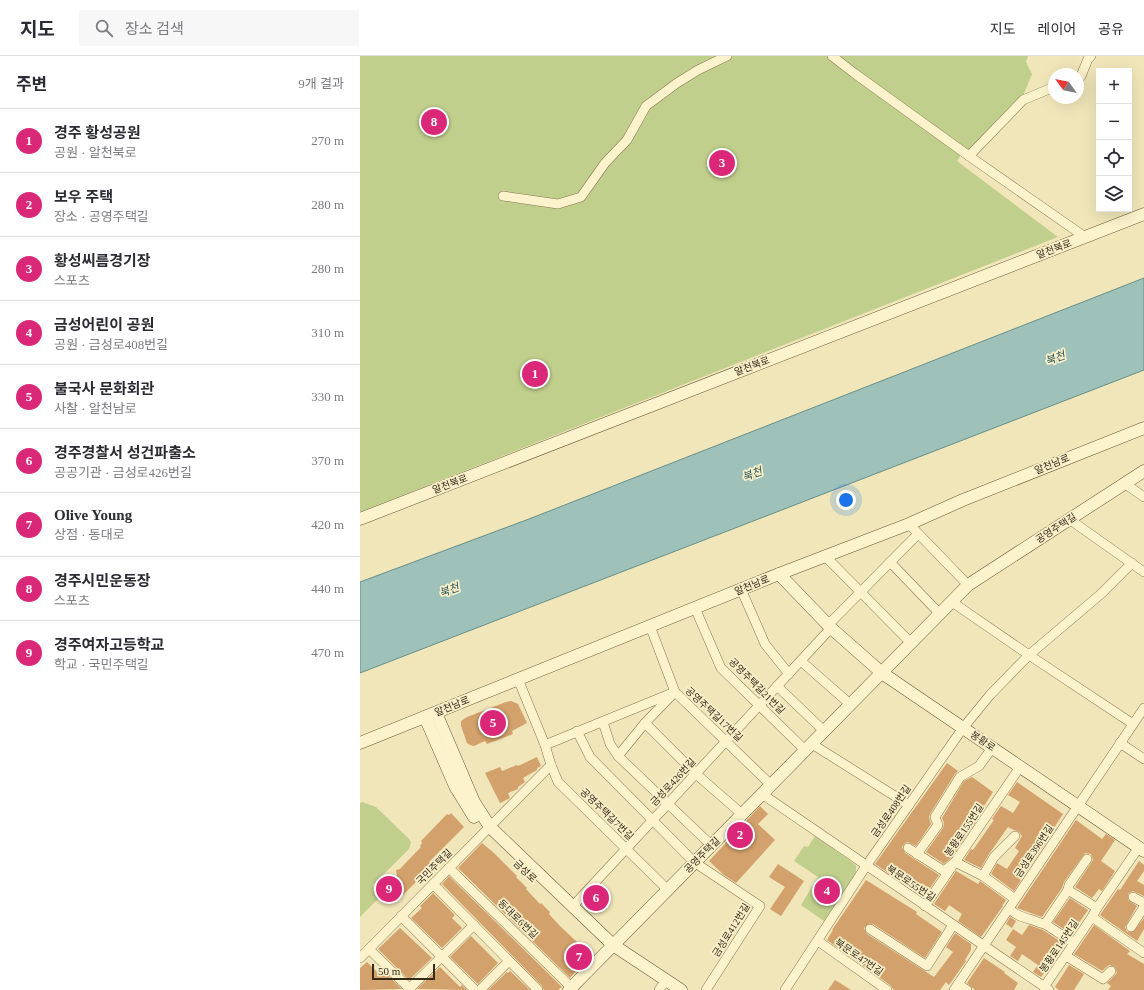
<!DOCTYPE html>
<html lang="ko">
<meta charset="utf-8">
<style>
:root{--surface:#fff;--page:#f7f7f7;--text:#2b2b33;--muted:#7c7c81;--line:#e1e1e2;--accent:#db2777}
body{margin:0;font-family:"Times New Roman","Noto Sans KR",serif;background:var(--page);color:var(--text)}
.controls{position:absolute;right:12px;top:12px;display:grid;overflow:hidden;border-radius:0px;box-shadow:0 4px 16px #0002}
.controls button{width:36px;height:36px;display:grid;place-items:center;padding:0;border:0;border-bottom:1px solid var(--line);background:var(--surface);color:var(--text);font:20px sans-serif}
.compass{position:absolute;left:688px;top:12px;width:36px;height:36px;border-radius:50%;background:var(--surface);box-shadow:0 4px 16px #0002;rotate:303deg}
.scale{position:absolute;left:12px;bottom:10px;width:63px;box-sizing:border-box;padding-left:4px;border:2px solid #362a19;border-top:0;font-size:11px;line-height:14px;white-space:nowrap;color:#362a19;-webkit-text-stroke:3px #f8efc9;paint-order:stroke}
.you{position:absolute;left:486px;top:444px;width:14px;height:14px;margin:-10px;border:3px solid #fff;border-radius:50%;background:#1a73e8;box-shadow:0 0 0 6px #1a73e833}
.badge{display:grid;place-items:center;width:26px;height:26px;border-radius:50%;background:var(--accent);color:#fff;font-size:13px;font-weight:700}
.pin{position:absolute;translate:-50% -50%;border:2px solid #fff;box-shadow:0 1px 4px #0006}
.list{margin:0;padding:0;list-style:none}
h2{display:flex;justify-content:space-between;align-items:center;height:52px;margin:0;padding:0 16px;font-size:17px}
h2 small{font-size:13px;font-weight:400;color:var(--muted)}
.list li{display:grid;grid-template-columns:26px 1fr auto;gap:12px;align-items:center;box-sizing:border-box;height:64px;padding:0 16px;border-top:1px solid var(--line)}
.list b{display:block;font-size:15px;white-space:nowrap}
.list p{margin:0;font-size:13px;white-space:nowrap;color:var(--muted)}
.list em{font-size:13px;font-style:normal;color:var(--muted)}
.icon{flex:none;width:22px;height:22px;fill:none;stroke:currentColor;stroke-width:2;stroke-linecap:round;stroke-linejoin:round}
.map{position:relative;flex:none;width:784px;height:934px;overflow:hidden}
header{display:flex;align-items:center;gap:24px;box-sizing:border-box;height:56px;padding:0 20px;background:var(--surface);border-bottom:1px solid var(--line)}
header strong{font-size:19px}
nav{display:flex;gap:22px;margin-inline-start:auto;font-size:14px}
.search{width:280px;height:36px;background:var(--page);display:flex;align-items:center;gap:10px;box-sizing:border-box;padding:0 14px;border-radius:0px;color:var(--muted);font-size:15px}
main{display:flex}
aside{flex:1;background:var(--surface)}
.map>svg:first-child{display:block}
.green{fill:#c1cf8d}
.water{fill:#9ec1ba;stroke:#668f89}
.building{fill:#d3a16b}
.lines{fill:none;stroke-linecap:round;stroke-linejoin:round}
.street-casing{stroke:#897553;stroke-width:10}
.secondary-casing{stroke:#6a5636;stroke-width:13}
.street{stroke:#fcf3cc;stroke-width:9}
.secondary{stroke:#fcf3cc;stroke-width:12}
.labels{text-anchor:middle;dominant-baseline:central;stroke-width:3.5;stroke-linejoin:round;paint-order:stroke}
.street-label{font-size:10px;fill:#362a19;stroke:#f8efc9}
.water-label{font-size:11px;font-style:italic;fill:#275557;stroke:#f8efc9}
</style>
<header>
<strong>지도</strong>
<div class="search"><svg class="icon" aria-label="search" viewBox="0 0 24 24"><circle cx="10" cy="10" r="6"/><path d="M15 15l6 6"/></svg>장소 검색</div>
<nav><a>지도</a><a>레이어</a><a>공유</a></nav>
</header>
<main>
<aside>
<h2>주변<small>9개 결과</small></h2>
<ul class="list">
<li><span class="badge">1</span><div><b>경주 황성공원</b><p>공원 · 알천북로</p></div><em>270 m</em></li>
<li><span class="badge">2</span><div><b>보우 주택</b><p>장소 · 공영주택길</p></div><em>280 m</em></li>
<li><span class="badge">3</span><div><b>황성씨름경기장</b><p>스포츠</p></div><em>280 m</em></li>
<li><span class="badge">4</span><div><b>금성어린이 공원</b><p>공원 · 금성로408번길</p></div><em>310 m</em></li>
<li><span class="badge">5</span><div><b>불국사 문화회관</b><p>사찰 · 알천남로</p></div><em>330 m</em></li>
<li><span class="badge">6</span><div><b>경주경찰서 성건파출소</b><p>공공기관 · 금성로426번길</p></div><em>370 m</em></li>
<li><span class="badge">7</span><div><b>Olive Young</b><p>상점 · 동대로</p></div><em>420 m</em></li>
<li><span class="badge">8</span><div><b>경주시민운동장</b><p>스포츠</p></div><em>440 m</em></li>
<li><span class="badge">9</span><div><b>경주여자고등학교</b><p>학교 · 국민주택길</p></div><em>470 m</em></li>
</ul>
</aside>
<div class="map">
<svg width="784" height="934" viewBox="0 0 784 934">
<rect width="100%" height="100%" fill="#f1e6b9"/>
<g class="green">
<path d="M 0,0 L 668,0 L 666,6 L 672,18 L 663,40 L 610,94 L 603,96 L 597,105 L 698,181 L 0,456 Z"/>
<path d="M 2,746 L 16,751 L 49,783 L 51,786 L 49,793 L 13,829 L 13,834 L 20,841 L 0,861 L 0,747 Z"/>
<path d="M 455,780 L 496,809 L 496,817 L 464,865 L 441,849 L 458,821 L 434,805 L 444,790 L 448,791 Z"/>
</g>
<path class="water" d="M 784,222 L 784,314 L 0,617 L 0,526 L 169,463 Z"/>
<g class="building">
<path d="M 151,645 L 158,648 L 167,667 L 152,675 L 153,678 L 127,688 L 125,685 L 114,690 L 110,689 L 107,687 L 101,670 L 101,665 L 107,661 L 146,646 Z"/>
<path d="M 177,701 L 181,710 L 177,712 L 177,714 L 163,722 L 165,726 L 158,731 L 158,733 L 148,737 L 150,742 L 140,747 L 125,717 L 140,711 L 142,715 L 157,709 L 158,710 Z"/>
<path d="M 587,707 L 598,715 L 595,718 L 570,758 L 569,761 L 571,768 L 556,790 L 548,786 L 545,787 L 542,791 L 545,797 L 579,819 L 564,841 L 515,808 Z"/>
<path d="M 612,721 L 633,736 L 624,750 L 626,751 L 591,802 L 584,808 L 566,796 L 583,772 L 584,767 L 582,762 L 604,725 Z"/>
<path d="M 657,726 L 703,758 L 692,775 L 691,777 L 692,777 L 674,804 L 671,802 L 658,822 L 661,824 L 654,835 L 631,818 L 637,807 L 647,813 L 659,795 L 655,792 L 662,780 L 659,776 L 654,774 L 648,771 L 629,798 L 621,812 L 604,804 L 611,793 L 613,794 L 634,764 L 632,763 L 641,750 L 653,757 L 660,746 L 648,739 Z"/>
<path d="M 400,750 L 408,758 L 398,768 L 415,784 L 376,827 L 364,819 L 349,805 Z"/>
<path d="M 91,757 L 104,771 L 69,806 L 73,809 L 35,847 L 33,845 L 30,848 L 23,841 L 26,838 L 22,834 L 37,819 L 36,814 L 40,813 L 61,791 L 60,790 L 62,787 L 61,785 L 87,758 L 89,759 Z"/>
<path d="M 716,764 L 742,783 L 746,778 L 755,784 L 741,805 L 755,815 L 748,826 L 742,835 L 739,833 L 732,842 L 715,831 L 733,804 L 731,798 L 725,797 L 704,826 L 702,832 L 682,861 L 657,852 Z"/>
<path d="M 122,787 L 134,797 L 157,820 L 156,821 L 167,832 L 166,833 L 180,848 L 181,847 L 190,856 L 189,858 L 200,870 L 218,887 L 220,886 L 230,896 L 230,898 L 210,922 L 98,812 Z"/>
<path d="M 779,805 L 784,809 L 784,815 L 777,825 L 784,829 L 784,840 L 773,835 L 768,838 L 768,844 L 777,850 L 765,871 L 767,876 L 773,876 L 784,862 L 784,873 L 777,885 L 740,859 L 758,833 L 760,834 Z"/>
<path d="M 418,808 L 444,825 L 421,860 L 410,853 L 425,831 L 409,821 Z"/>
<path d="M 596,815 L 618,828 L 620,825 L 646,844 L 642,850 L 643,850 L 621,881 L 598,865 L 602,858 L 589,849 L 585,855 L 574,848 Z"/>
<path d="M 89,820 L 202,931 L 198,934 L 184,934 L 182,930 L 82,828 Z"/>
<path d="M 506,824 L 557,856 L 556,858 L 582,876 L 565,902 L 513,868 L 508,868 L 504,872 L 507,878 L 574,921 L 593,896 L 586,891 L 595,877 L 611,888 L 611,894 L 605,904 L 606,905 L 589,929 L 586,926 L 580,934 L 534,934 L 530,929 L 467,884 L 473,874 L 472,874 Z"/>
<path d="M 73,837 L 95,859 L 92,862 L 102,872 L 82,892 L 51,862 L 62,852 L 60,850 Z"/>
<path d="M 710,842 L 728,854 L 711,878 L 693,866 Z"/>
<path d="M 650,861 L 656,865 L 652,872 L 646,868 Z"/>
<path d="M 669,869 L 683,874 L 704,888 L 681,921 L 673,916 L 678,909 L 662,898 L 658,905 L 650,900 L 656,891 L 646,884 L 653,873 L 662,879 Z"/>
<path d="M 734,869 L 770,895 L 767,898 L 784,908 L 784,934 L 748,934 L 751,930 L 747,927 L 757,917 L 755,911 L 749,909 L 742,915 L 714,898 Z"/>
<path d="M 40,872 L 72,902 L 49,924 L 18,893 Z"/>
<path d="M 111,880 L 138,907 L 118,928 L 90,901 Z"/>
<path d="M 624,902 L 645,916 L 644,917 L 658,927 L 654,934 L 615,934 L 607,927 Z"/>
<path d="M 7,906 L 17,916 L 21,913 L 42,933 L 0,934 L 0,912 Z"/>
<path d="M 709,909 L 724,918 L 714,934 L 699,934 L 695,931 Z"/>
<path d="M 80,911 L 100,931 L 102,929 L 107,934 L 57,933 Z"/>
<path d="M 150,915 L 170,934 L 128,934 L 147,916 L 148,917 Z"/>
<path d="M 475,924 L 491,934 L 468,934 Z"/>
</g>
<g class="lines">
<g class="street-casing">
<g id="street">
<path d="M 472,0 L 494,17 L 609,100"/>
<path d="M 718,22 L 721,20 L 728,3 L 731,0"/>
<path d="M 694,31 L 663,44 L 609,100 L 725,181"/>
<path d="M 143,140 L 198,148 L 221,141 L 245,107 L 267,84 L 286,50 L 317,27 L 338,14 L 367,0"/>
<path d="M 764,427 L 784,441"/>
<path d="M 709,463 L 784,516"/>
<path d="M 549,468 L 608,529"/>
<path d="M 465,500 L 551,587"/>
<path d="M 530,506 L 580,558"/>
<path d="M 381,533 L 405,588 L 429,618"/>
<path d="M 592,546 L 669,599 L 773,668"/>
<path d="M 335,552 L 361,612 L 445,694"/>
<path d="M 468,569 L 558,478"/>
<path d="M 290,570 L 315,636 L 411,729"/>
<path d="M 441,605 L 490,648"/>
<path d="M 158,623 L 185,689 L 191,709 L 198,726 L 308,834"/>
<path d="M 417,630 L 464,675"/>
<path d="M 243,666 L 250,688 L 258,700 L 351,789"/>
<path d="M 285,667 L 336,718 L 382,758"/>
<path d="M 217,675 L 230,701 L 334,806 L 400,850 L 346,934"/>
<path d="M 760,687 L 784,703"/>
<path d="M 452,688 L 549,749"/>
<path d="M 185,689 L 315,636"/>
<path d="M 258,700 L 285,667 L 312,639"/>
<path d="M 402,738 L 689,934"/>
<path d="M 655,780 L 634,801 L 623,820 L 655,843"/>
<path d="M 548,792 L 584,815 L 595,806 L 623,820"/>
<path d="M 557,798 L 578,769 L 575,761 L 600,721 L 619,710 L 632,692"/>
<path d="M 89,812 L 211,931"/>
<path d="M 73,828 L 178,934"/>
<path d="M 708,834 L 709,829 L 727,803"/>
<path d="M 773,841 L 784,847"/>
<path d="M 213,850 L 471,572"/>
<path d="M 565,850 L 660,711"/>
<path d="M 737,852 L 779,791"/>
<path d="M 649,853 C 657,859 659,860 669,863 C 675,864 678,867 685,868"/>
<path d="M 41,860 L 115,934"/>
<path d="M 732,861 L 784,897"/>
<path d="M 771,871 L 784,851"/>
<path d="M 510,873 L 567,910 L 593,869"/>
<path d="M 458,885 L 527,934"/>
<path d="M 9,893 L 51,934"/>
<path d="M 706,900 L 743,923 L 751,915"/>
<path d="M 0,902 L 191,709"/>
<path d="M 598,928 L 607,934"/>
<path d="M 684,931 L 732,861 L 737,852 L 708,834 L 685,868 L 714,887"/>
<path d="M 48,934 L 114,869"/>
<path d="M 120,934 L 149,905"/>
<path d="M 299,934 L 306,924"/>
<path d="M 425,934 L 506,810 L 603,672 L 630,639 L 669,599 L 742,537 L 772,507"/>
<path d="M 594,934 L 784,652"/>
</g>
</g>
<g class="secondary-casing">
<g id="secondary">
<path d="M 0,463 L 784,158"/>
<path d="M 419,518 L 471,572 L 522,617 L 784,795"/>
<path d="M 76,657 L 114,746 L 130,771 L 253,889 L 321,934"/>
<path d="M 65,661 L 95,730 L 114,761"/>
<path d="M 0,687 L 419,518 L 549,468 L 603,444 L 784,372"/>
<path d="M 209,934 L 608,529 L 784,415"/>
</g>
</g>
<use href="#street" class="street"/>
<use href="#secondary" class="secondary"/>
</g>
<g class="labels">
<g class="street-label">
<text transform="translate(694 193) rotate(-21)">알천북로</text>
<text transform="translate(392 310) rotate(-21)">알천북로</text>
<text transform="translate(692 408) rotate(-22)">알천남로</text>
<text transform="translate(90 428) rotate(-21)">알천북로</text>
<text transform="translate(696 472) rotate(-33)">공영주택길</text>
<text transform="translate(392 529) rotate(-22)">알천남로</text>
<text transform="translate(397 630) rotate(45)">공영주택길21번길</text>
<text transform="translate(92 650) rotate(-22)">알천남로</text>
<text transform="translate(354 658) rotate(43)">공영주택길17번길</text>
<text transform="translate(623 685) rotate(34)">봉황로</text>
<text transform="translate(313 726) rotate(-47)">금성로426번길</text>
<text transform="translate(531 755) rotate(-55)">금성로408번길</text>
<text transform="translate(247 758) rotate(44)">공영주택길7번길</text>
<text transform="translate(604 774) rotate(-56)">봉황로155번길</text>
<text transform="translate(674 795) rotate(-56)">금성로396번길</text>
<text transform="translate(342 799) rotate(-45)">공영주택길</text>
<text transform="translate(74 811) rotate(-45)">국민주택길</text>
<text transform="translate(165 815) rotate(44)">금성로</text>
<text transform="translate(551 827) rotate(34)">북문로55번길</text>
<text transform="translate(158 863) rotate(44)">동대로6번길</text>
<text transform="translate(371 874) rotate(-58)">금성로412번길</text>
<text transform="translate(699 890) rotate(-56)">봉황로145번길</text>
<text transform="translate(499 901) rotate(35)">북문로47번길</text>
</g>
<g class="water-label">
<text transform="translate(695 302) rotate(-21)">북천</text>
<text transform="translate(392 418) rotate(-21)">북천</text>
<text transform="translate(89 534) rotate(-21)">북천</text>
</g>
</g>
</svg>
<div class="controls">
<button>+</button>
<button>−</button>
<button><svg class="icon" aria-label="locate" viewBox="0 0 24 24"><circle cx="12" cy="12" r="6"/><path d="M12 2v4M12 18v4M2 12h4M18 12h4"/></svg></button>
<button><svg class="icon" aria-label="layers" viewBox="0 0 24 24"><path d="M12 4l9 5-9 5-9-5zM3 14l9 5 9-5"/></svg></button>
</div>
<svg class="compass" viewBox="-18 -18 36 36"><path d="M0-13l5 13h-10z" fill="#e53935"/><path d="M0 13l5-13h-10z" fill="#7c7c81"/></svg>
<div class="scale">50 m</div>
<div class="you"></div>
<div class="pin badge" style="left:175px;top:318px">1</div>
<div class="pin badge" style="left:380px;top:779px">2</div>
<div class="pin badge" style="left:362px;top:107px">3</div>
<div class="pin badge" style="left:467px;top:835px">4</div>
<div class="pin badge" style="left:133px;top:667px">5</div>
<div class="pin badge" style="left:236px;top:842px">6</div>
<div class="pin badge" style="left:219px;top:901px">7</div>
<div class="pin badge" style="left:74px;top:66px">8</div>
<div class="pin badge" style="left:29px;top:833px">9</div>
</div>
</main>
